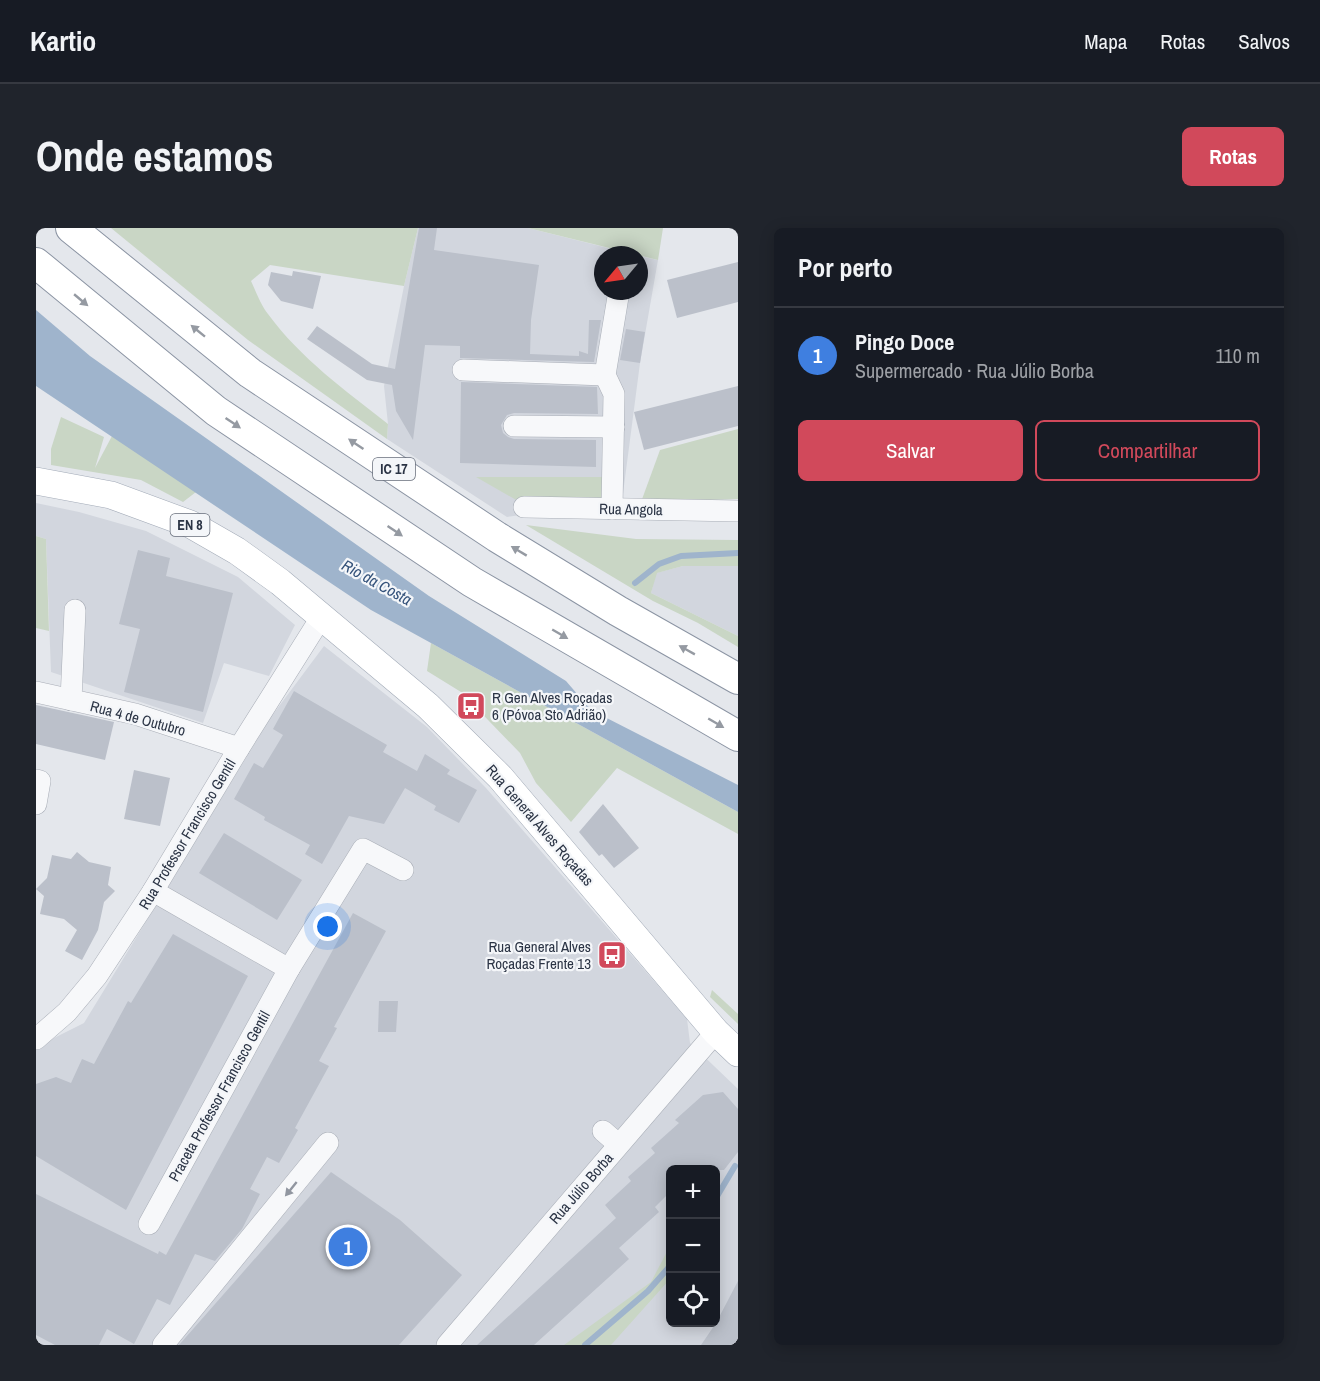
<!DOCTYPE html>
<html lang="pt">
<meta charset="utf-8">
<style>
:root{--surface:#171b24;--page:#20242c;--text:#f1f3f6;--muted:#9ea1a6;--line:#363941;--accent:#d1495b}
body{margin:0;font-family:"Archivo Narrow",sans-serif;background:var(--page);color:var(--text)}
.controls{position:absolute;right:18px;bottom:18px;display:grid;overflow:hidden;border-radius:9px;box-shadow:0 3px 15px #0003}
.controls button{width:54px;height:54px;display:grid;place-items:center;padding:0;border:0;border-bottom:2px solid var(--line);background:var(--surface);color:var(--text);font:30px sans-serif}
.compass{position:absolute;left:558px;top:18px;width:54px;height:54px;border-radius:50%;background:var(--surface);box-shadow:0 3px 15px #0003;rotate:241deg}
.you{position:absolute;left:292px;top:699px;width:21px;height:21px;margin:-15px;border:4px solid #fff;border-radius:50%;background:#1a73e8;box-shadow:0 0 0 9px #1a73e833}
.badge{display:grid;place-items:center;width:39px;height:39px;border-radius:50%;background:var(--accent);color:#fff;font-size:20px;font-weight:700}
.pin{position:absolute;translate:-50% -50%;border:3px solid #fff;box-shadow:0 2px 6px #0006}
.list{margin:0;padding:0;list-style:none}
h2{display:flex;justify-content:space-between;align-items:center;height:78px;margin:0;padding:0 24px;font-size:26px}
h2 small{font-size:20px;font-weight:400;color:var(--muted)}
.list li{display:grid;grid-template-columns:39px 1fr auto;gap:18px;align-items:center;box-sizing:border-box;height:96px;padding:0 24px;border-top:2px solid var(--line)}
.list b{display:block;font-size:22px;white-space:nowrap}
.list p{margin:0;font-size:20px;white-space:nowrap;color:var(--muted)}
.list em{font-size:20px;font-style:normal;color:var(--muted)}
.actions{display:flex;gap:12px;padding:18px 24px}
.actions a{flex:1;padding:14px 0;border:2px solid var(--accent);border-radius:9px;text-align:center;font-size:21px;color:var(--accent)}
.actions .main{background:var(--accent);color:#fff}
.icon{flex:none;width:33px;height:33px;fill:none;stroke:currentColor;stroke-width:2;stroke-linecap:round;stroke-linejoin:round}
.map{position:relative;flex:none;width:702px;height:1117px;overflow:hidden;border-radius:9px}
header{display:flex;align-items:center;gap:36px;box-sizing:border-box;height:84px;padding:0 30px;background:var(--surface);border-bottom:2px solid var(--line)}
header strong{font-size:28px}
nav{display:flex;gap:33px;margin-inline-start:auto;font-size:21px}
.intro{display:flex;align-items:center;justify-content:space-between;box-sizing:border-box;height:144px;padding:0 36px}
h1{margin:0;font-size:42px}
.button{padding:15px 27px;border-radius:9px;background:var(--accent);color:#fff;font-size:21px;font-weight:700}
main{display:flex;gap:36px;padding:0 36px}
aside{flex:1;background:var(--surface);border-radius:9px;box-shadow:0 3px 15px #0003}
.map>svg:first-child{display:block}
.built{fill:#d2d6de;fill-rule:evenodd}
.green{fill:#c9d6c5}
.water{fill:#9fb4cc}
.lines{fill:none;stroke-linecap:round;stroke-linejoin:round}
.stream{stroke:#9fb4cc;stroke-width:6}
.building{fill:#bbc0ca}
.minor-casing{stroke:#a9aeb7;stroke-width:22}
.major-casing{stroke:#a3abb8;stroke-width:28}
.highway-casing{stroke:#8b94a3;stroke-width:32}
.minor{stroke:#f7f8fa;stroke-width:21}
.major{stroke:#fff;stroke-width:27}
.highway{stroke:#fff;stroke-width:30}
.oneway{fill:#959aa2}
.oneway2{fill:#9196a0}
.labels{text-anchor:middle;dominant-baseline:central;stroke-width:4.5;stroke-linejoin:round;paint-order:stroke}
.shield{fill:#f4f6f9;stroke:#676e7b;stroke-width:1.5}
.shield-label{font-size:14px;font-weight:bold;fill:#2b3445}
.street-label{font-size:15px;fill:#2b3445;stroke:#f4f6f9}
.poi-label{font-size:15px;fill:#2b3445;stroke:#f4f6f9;text-anchor:start}
.water-label{font-size:16px;font-style:italic;fill:#34527a;stroke:#f4f6f9}
</style>
<header>
<strong>Kartio</strong>
<nav><a>Mapa</a><a>Rotas</a><a>Salvos</a></nav>
</header>
<div class="intro"><h1>Onde estamos</h1><a class="button">Rotas</a></div>
<main>
<div class="map">
<svg width="702" height="1117" viewBox="0 0 702 1117">
<rect width="100%" height="100%" fill="#e4e7ec"/>
<g class="built">
<path d="M 382,0 L 492,0 L 600,27 L 567,27 L 567,63 L 603,63 L 603,28 L 622,32 L 604,135 L 586,273 L 471,289 L 351,211 L 352,196 L 348,158 L 368,58 Z"/>
<path d="M 0,275 L 43,284 L 110,303 L 202,349 L 259,397 L 233,448 L 188,435 L 167,495 L 15,444 L 10,311 L 0,308 Z"/>
<path d="M 647,338 L 702,338 L 702,408 L 615,365 L 620,345 Z"/>
<path d="M 288,418 L 391,499 L 450,560 L 651,791 L 654,815 L 702,861 L 702,1117 L 0,1117 L 0,819 L 48,795 L 235,489 ZM 634,942 L 680,942 L 680,1094 L 634,1094 Z"/>
</g>
<g class="green">
<path d="M 75,0 L 382,0 L 368,58 L 234,37 L 215,53 C 220,64 225,77 232,86 C 264,130 310,163 352,196 L 351,211 L 212,112 Z"/>
<path d="M 492,0 L 627,0 L 622,32 Z"/>
<path d="M 25,189 L 68,209 L 59,240 L 76,208 L 160,264 L 147,274 L 105,252 L 15,237 L 15,221 Z"/>
<path d="M 702,201 L 702,271 L 605,274 L 624,222 Z"/>
<path d="M 440,249 L 572,249 L 570,271 L 482,273 Z"/>
<path d="M 490,297 L 600,311 L 702,312 L 702,338 L 647,338 L 621,345 L 615,365 L 702,408 L 702,419 L 662,395 L 617,373 Z"/>
<path d="M 0,308 L 10,311 L 13,403 L 0,400 Z"/>
<path d="M 395,415 L 702,584 L 702,606 L 581,540 L 535,594 L 500,555 L 484,525 L 425,464 L 391,443 Z"/>
<path d="M 676,762 L 702,786 L 702,796 L 674,769 Z"/>
<path d="M 634,1018 L 634,1051 L 575,1117 L 528,1117 L 615,1054 Z"/>
</g>
<path class="water" d="M 0,82 L 54,128 L 393,368 L 530,453 L 555,482 L 702,557 L 702,584 L 335,382 L 0,158 Z"/>
<g class="lines">
<g class="stream">
<path d="M 599,355 L 623,336 L 645,328 L 702,325"/>
<path d="M 680,970 L 699,938"/>
<path d="M 549,1117 L 612,1063 L 634,1038"/>
</g>
</g>
<g class="building">
<path d="M 383,0 L 401,0 L 398,22 L 503,37 L 495,92 L 494,126 L 543,128 L 543,123 L 552,126 L 553,92 L 565,92 L 558,134 L 424,130 L 424,118 L 389,117 L 377,212 L 360,183 L 356,157 L 331,152 L 271,111 L 281,98 L 336,136 L 359,141 Z"/>
<path d="M 702,34 L 702,74 L 641,90 L 631,52 Z"/>
<path d="M 257,43 L 285,48 L 277,81 L 245,73 L 232,57 L 235,44 L 256,48 Z"/>
<path d="M 590,101 L 609,104 L 604,135 L 584,132 Z"/>
<path d="M 425,154 L 561,159 L 562,186 L 478,185 L 471,187 L 465,197 L 467,205 L 472,209 L 478,211 L 560,212 L 560,239 L 424,235 Z"/>
<path d="M 702,158 L 702,198 L 608,222 L 598,184 Z"/>
<path d="M 102,322 L 134,330 L 130,348 L 197,365 L 167,484 L 88,464 L 104,401 L 83,396 Z"/>
<path d="M 258,463 L 351,517 L 347,524 L 381,543 L 389,526 L 414,542 L 411,546 L 441,562 L 423,595 L 398,582 L 400,578 L 369,560 L 348,596 L 313,588 L 286,636 L 269,626 L 274,617 L 228,592 L 229,589 L 198,571 L 218,535 L 227,540 L 247,507 L 237,501 Z"/>
<path d="M 0,477 L 78,494 L 69,532 L 0,516 Z"/>
<path d="M 98,542 L 134,550 L 124,598 L 88,591 Z"/>
<path d="M 567,576 L 603,620 L 578,640 L 566,626 L 563,628 L 543,604 Z"/>
<path d="M 188,605 L 266,652 L 241,692 L 163,645 Z"/>
<path d="M 41,624 L 53,634 L 75,639 L 72,657 L 79,663 L 68,674 L 62,702 L 46,732 L 29,723 L 41,702 L 28,691 L 4,686 L 8,668 L 0,661 L 11,650 L 16,627 L 35,631 Z"/>
<path d="M 317,685 L 350,703 L 298,799 L 301,800 L 283,833 L 293,838 L 259,900 L 262,902 L 243,935 L 231,929 L 214,961 L 224,966 L 206,1001 L 179,1033 L 159,1026 L 134,1077 L 121,1071 L 98,1116 L 71,1101 L 63,1117 L 19,1117 L 0,1107 L 0,966 L 122,1026 L 123,1023 L 130,1027 Z"/>
<path d="M 137,706 L 212,748 L 90,982 L 0,928 L 0,856 L 20,849 L 35,855 L 46,831 L 58,836 L 92,773 L 95,775 Z"/>
<path d="M 343,773 L 362,773 L 360,804 L 342,804 Z"/>
<path d="M 687,864 L 702,881 L 702,924 L 688,942 L 634,942 L 634,964 L 619,979 L 623,984 L 583,1020 L 593,1031 L 498,1117 L 441,1117 L 580,990 L 569,977 L 595,953 L 592,949 L 619,925 L 615,920 L 643,895 L 639,892 L 667,867 Z"/>
<path d="M 295,944 L 364,992 L 426,1047 L 363,1117 L 143,1117 Z"/>
<path d="M 702,1053 L 702,1117 L 665,1117 L 680,1095 Z"/>
</g>
<g class="lines">
<g class="minor-casing">
<g id="minor">
<path d="M 427,142 L 569,147"/>
<path d="M 478,198 L 578,199"/>
<path d="M 488,279 L 702,283"/>
<path d="M 576,281 L 578,166 L 569,147 L 583,63"/>
<path d="M 0,464 L 99,486 L 203,520"/>
<path d="M 35,472 L 39,382"/>
<path d="M 0,552 L 4,553 L 0,576"/>
<path d="M 117,663 L 253,741"/>
<path d="M 0,811 L 31,784 L 61,748 L 117,663 L 203,520 L 286,388"/>
<path d="M 567,903 L 582,916"/>
<path d="M 113,996 L 253,741 L 327,621 L 367,642"/>
<path d="M 127,1117 L 292,915"/>
<path d="M 411,1117 L 680,804"/>
</g>
</g>
<g class="major-casing">
<path id="major" d="M 0,253 L 75,267 L 154,296 L 201,323 L 244,354 L 392,478 L 464,549 L 680,804 L 702,825"/>
</g>
<g class="highway-casing">
<g id="highway">
<path d="M 35,0 L 214,145 L 461,309 L 582,383 L 702,451"/>
<path d="M 0,35 L 180,183 L 436,354 L 702,508"/>
</g>
</g>
<use href="#minor" class="minor"/>
<use href="#major" class="major"/>
<use href="#highway" class="highway"/>
</g>
<defs><path id="oneway-solid" d="M-6-.8H1V-3.2L6.5 0L1 3.2V.8H-6Z" transform="scale(1.5)"/></defs>
<g class="oneway">
<use href="#oneway-solid" transform="translate(45 72) rotate(40)"/>
<use href="#oneway-solid" transform="translate(162 103) rotate(-141)"/>
<use href="#oneway-solid" transform="translate(197 195) rotate(34)"/>
<use href="#oneway-solid" transform="translate(320 216) rotate(-146)"/>
<use href="#oneway-solid" transform="translate(359 303) rotate(34)"/>
<use href="#oneway-solid" transform="translate(483 323) rotate(-149)"/>
<use href="#oneway-solid" transform="translate(524 406) rotate(30)"/>
<use href="#oneway-solid" transform="translate(651 422) rotate(-151)"/>
<use href="#oneway-solid" transform="translate(680 495) rotate(30)"/>
</g>
<use class="oneway2" href="#oneway-solid" transform="translate(255 961) rotate(129)"/>
<defs>
<g id="bus-square" transform="scale(1.5)"><rect x="-9" y="-9" width="18" height="18" rx="4" fill="#d1495b" stroke="#f4f6f9"/><path d="M-5-6H5V4H4V6H2V4H-2V6H-4V4H-5ZM-3.5-4V0h7V-4ZM-3.5 1.2v1.5H-2V1.2ZM2 1.2v1.5H3.5V1.2Z" fill="#fff"/></g>
</defs>
<g fill-rule="evenodd">
<use href="#bus-square" x="435" y="478"/>
<use href="#bus-square" x="576" y="727"/>
</g>
<g class="labels">
<g class="shield">
<rect x="337" y="230" width="42" height="22" rx="4.5"/>
<rect x="134.5" y="286" width="39" height="22" rx="4.5"/>
</g>
<g class="shield-label">
<text x="358" y="241">IC 17</text>
<text x="154" y="297">EN 8</text>
</g>
<g class="street-label">
<text transform="translate(595 281) rotate(1)">Rua Angola</text>
<text transform="translate(102 490) rotate(15)">Rua 4 de Outubro</text>
<text transform="translate(504 597) rotate(49)">Rua General Alves Roçadas</text>
<text transform="translate(151 606) rotate(-59)">Rua Professor Francisco Gentil</text>
<text transform="translate(183 868) rotate(-61)">Praceta Professor Francisco Gentil</text>
<text transform="translate(545 960) rotate(-49)">Rua Júlio Borba</text>
</g>
<g class="poi-label">
<text x="456" y="469">R Gen Alves Roçadas<tspan x="456" dy="17">6 (Póvoa Sto Adrião)</tspan></text>
<text x="555" y="718" text-anchor="end">Rua General Alves<tspan x="555" dy="17">Roçadas Frente 13</tspan></text>
</g>
<g class="water-label">
<text transform="translate(341 354) rotate(29)">Rio da Costa</text>
</g>
</g>
</svg>
<div class="controls">
<button>+</button>
<button>−</button>
<button><svg class="icon" aria-label="locate" viewBox="0 0 24 24"><circle cx="12" cy="12" r="6"/><path d="M12 2v4M12 18v4M2 12h4M18 12h4"/></svg></button>
</div>
<svg class="compass" viewBox="-18 -18 36 36"><path d="M0-13l5 13h-10z" fill="#e53935"/><path d="M0 13l5-13h-10z" fill="#9ea1a6"/></svg>
<div class="you"></div>
<div class="pin badge" style="left:312px;top:1019px;background:#3f7fe0">1</div>
</div>
<aside>
<h2>Por perto<small></small></h2>
<ul class="list">
<li><span class="badge" style="background:#3f7fe0">1</span><div><b>Pingo Doce</b><p>Supermercado · Rua Júlio Borba</p></div><em>110 m</em></li>
</ul>
<div class="actions"><a class="main">Salvar</a><a>Compartilhar</a></div>
</aside>
</main>
